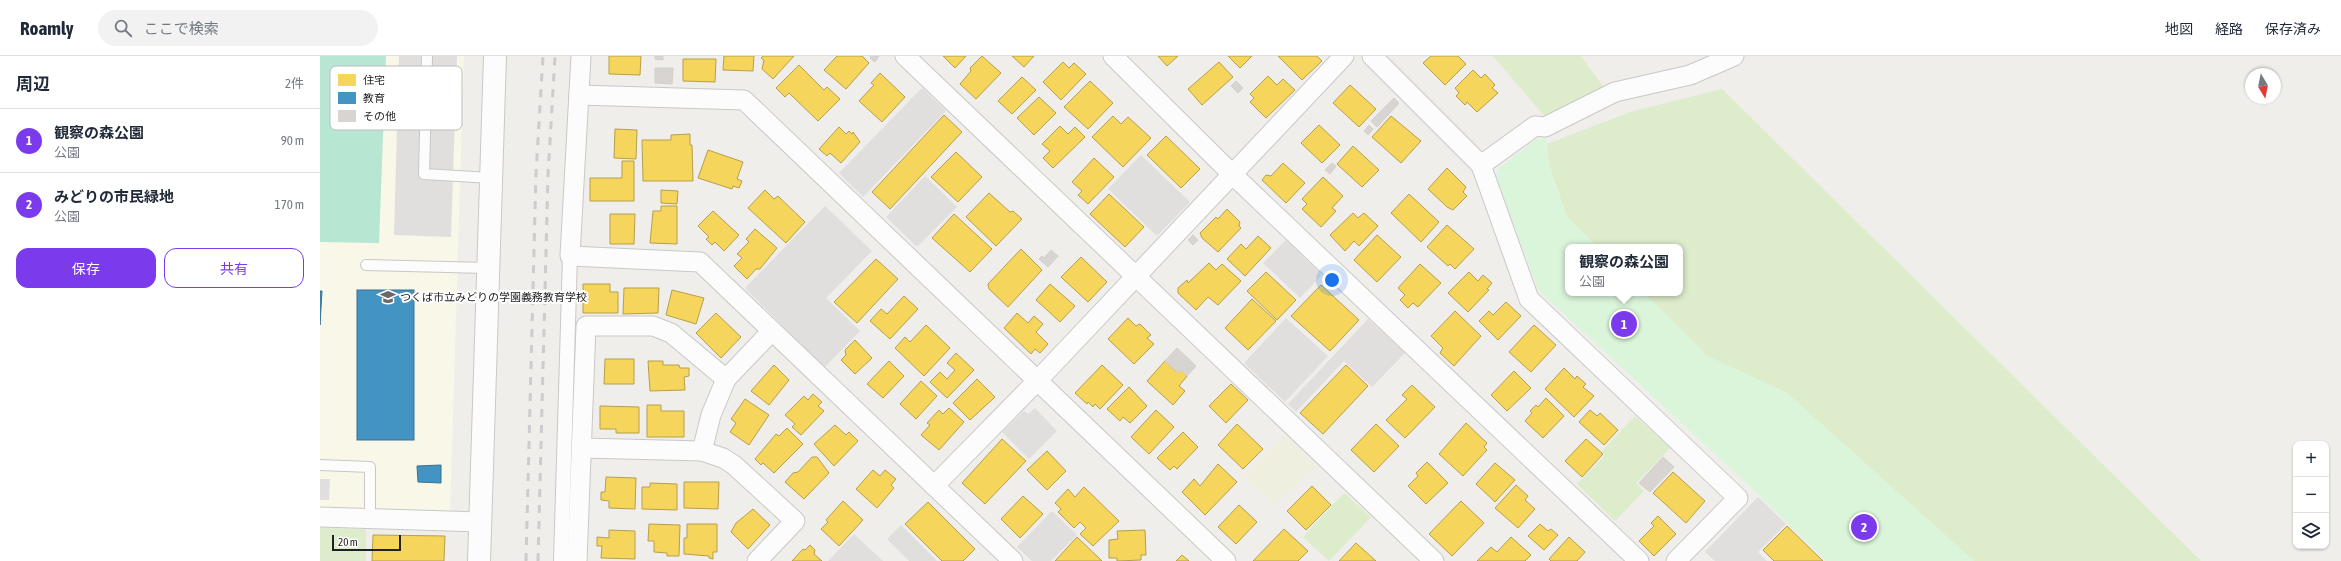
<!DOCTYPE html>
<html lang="ja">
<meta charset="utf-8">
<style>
:root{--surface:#fff;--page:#f2f2f3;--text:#1f2937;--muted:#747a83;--line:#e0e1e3;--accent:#7c3aed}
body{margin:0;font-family:"Asap Condensed","Noto Sans JP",sans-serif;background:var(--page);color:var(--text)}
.controls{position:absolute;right:12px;bottom:12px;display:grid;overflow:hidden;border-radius:8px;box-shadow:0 1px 3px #0004}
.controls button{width:36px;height:36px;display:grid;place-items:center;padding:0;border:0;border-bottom:1px solid var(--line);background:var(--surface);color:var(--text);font:20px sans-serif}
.compass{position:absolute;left:1925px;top:12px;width:36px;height:36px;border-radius:50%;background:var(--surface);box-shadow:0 1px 3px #0004;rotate:170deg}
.scale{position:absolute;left:12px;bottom:10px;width:69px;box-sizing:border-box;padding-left:4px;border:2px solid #222;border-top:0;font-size:11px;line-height:14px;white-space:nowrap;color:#222;-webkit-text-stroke:3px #fff;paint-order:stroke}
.you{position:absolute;left:1012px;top:224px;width:14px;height:14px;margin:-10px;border:3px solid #fff;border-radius:50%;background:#1a73e8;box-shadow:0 0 0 6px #1a73e833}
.badge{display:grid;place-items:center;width:26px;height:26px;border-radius:50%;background:var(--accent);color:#fff;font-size:13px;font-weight:700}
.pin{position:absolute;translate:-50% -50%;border:2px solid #fff;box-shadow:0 1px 4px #0006}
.popup{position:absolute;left:1245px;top:188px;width:118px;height:52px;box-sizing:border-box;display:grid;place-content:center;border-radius:8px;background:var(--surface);filter:drop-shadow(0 1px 3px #0005);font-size:13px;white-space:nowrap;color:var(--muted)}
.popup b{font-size:15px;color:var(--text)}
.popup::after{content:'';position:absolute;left:50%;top:100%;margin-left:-8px;border:8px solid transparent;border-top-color:var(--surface)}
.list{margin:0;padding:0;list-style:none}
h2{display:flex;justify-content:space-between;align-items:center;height:52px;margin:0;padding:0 16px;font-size:17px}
h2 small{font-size:13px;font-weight:400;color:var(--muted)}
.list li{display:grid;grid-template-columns:26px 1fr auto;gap:12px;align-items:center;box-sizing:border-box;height:64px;padding:0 16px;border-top:1px solid var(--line)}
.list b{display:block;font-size:15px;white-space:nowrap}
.list p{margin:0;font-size:13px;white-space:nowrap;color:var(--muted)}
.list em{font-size:13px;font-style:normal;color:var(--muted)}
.actions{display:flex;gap:8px;padding:12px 16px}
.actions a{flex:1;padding:9px 0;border:1px solid var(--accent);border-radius:12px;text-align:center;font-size:14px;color:var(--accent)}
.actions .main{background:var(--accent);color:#fff}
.icon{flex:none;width:22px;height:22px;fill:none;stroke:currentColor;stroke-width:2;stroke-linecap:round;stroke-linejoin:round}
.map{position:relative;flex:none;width:2021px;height:505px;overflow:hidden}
header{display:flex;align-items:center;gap:24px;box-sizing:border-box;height:56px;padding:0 20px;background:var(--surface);border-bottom:1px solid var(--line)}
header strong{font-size:19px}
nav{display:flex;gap:22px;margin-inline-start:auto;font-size:14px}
.search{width:280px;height:36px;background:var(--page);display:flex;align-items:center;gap:10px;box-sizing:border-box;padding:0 14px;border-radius:22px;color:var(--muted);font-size:15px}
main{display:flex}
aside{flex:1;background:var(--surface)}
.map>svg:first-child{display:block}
.education{fill:#f8f7e8}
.farmland{fill:#efefdf}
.grass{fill:#ddeccb}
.park{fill:#daf5da}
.pitch{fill:#b7e6d2}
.parking{fill:#e0dfde}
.homes{fill:#f6d55c;stroke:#b69f4b}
.schools{fill:#4393c3;stroke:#397193}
.building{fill:#d7d4d2;stroke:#d3d0cc}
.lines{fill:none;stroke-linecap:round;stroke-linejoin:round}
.service-casing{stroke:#c9c8c7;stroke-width:12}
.pedestrian-casing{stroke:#c9c8c7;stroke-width:16}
.minor-casing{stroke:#c9c8c7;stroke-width:21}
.tertiary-casing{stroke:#c9c8c7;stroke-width:24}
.service{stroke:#fdfcfc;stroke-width:10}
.pedestrian{stroke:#fdfcfc;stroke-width:14}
.minor{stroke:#fdfcfc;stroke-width:19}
.tertiary{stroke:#fdfcfc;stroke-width:22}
.rail{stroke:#ccc;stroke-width:3;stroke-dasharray:8 8;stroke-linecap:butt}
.labels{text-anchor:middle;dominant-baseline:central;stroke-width:4;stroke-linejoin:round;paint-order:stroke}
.poi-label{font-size:11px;fill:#222;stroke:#fff;text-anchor:start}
.key{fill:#fff;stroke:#bdbdbd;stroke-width:1}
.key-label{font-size:11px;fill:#222}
</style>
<header>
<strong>Roamly</strong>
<div class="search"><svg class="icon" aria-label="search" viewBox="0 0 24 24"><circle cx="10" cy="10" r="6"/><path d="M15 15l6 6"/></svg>ここで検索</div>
<nav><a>地図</a><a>経路</a><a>保存済み</a></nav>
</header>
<main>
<aside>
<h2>周辺<small>2件</small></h2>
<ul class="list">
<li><span class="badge">1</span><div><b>観察の森公園</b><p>公園</p></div><em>90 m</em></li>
<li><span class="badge">2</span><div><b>みどりの市民緑地</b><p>公園</p></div><em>170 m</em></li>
</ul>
<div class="actions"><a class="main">保存</a><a>共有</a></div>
</aside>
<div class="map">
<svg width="2021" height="505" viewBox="0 0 2021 505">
<rect width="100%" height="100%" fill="#f0eeeb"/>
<path class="education" d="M 0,0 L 144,0 L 130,456 L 0,452 Z"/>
<path class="farmland" d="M 965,379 L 996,410 L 954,450 L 924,420 Z"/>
<g class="grass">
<path d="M 1173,0 L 1261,0 L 1285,33 L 1226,62 Z"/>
<path d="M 1402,33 L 1881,505 L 1654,505 L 1467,337 L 1387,300 L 1324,237 L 1360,237 L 1360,191 L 1278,191 L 1247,161 L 1229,108 L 1227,88 L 1310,56 Z"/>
<path d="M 1315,360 L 1350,392 L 1316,427 L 1324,435 L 1295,465 L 1257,428 L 1285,399 L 1282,395 Z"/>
<path d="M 1024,437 L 1051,461 L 1009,505 L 983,481 Z"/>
<path d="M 0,472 L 46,473 L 46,505 L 0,505 Z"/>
</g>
<path class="park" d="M 1226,80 L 1229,108 L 1247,161 L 1278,191 L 1248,191 L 1248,237 L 1324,237 L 1387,300 L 1467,337 L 1654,505 L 1506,505 L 1436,436 L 1219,235 L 1176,121 L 1178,113 L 1217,83 Z"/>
<path class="pitch" d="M 0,0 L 66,0 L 59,187 L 0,186 Z"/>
<g class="parking">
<path d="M 79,0 L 137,0 L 131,181 L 74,179 Z"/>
<path d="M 602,32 L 626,55 L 543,141 L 519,117 Z"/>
<path d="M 821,99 L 870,146 L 837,180 L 788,133 Z"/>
<path d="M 605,120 L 637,151 L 597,191 L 566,161 Z"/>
<path d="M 505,150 L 552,195 L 506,242 L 540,275 L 504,312 L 425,232 Z"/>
<path d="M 966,184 L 1002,219 L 980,242 L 943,207 Z"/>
<path d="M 966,262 L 1008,300 L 965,346 L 924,307 Z"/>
<path d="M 1048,263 L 1085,297 L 1052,331 L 1024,305 L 976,356 L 968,348 Z"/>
<path d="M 715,352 L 737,375 L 709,403 L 682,376 L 704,355 L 708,358 Z"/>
<path d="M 0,423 L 10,423 L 9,444 L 0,444 Z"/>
<path d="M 1438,441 L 1466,468 L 1438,496 L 1447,505 L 1395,505 L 1385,496 Z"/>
<path d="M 732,455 L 757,479 L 731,505 L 712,505 L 697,491 Z"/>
<path d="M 581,469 L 617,505 L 589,505 L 567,483 Z"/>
<path d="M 534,478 L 563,505 L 508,505 Z"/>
</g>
<g class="homes">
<path d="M 289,0 L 321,0 L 320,19 L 289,18 Z"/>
<path d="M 404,0 L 434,0 L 433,15 L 403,14 Z"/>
<path d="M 443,0 L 474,0 L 453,23 L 442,13 L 444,4 L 441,2 Z"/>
<path d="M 517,0 L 542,0 L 549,7 L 526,33 L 504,14 Z"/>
<path d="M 623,0 L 646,0 L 635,12 Z"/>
<path d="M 662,0 L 681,17 L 656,43 L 640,28 L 651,15 L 650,12 Z"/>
<path d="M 692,0 L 714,0 L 704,11 Z"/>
<path d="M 838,0 L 858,0 L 847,10 Z"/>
<path d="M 908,0 L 932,0 L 920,12 Z"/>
<path d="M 958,0 L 997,0 L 1002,5 L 982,24 Z"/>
<path d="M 1111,0 L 1138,0 L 1146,8 L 1125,29 L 1103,7 Z"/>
<path d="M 363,3 L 396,3 L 395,26 L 363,25 Z"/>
<path d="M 743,6 L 749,12 L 754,7 L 766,18 L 741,44 L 723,26 Z"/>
<path d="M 899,6 L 913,21 L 882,49 L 868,33 Z"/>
<path d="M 479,9 L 504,34 L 507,31 L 520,43 L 498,65 L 469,37 L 465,41 L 456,32 Z"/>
<path d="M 1153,14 L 1161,22 L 1165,18 L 1175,29 L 1172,32 L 1178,37 L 1157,56 L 1147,46 L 1145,49 L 1136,40 L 1139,37 L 1135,32 Z"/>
<path d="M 560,17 L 585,41 L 562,66 L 539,45 L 554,29 L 551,27 Z"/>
<path d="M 948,20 L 957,29 L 963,23 L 975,34 L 946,62 L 930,46 L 934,42 L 930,38 Z"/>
<path d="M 702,21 L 716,34 L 692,58 L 678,45 Z"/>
<path d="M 770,25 L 793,47 L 768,73 L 744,51 Z"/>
<path d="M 1030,29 L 1056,53 L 1039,71 L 1013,47 Z"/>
<path d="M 719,41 L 736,57 L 714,79 L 697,62 Z"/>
<path d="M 624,59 L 642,76 L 570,153 L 552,136 Z"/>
<path d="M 793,60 L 801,68 L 808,61 L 831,82 L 803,111 L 772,81 Z"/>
<path d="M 1071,60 L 1101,85 L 1081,107 L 1052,81 Z"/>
<path d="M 999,69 L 1020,89 L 1002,107 L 981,87 Z"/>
<path d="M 740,70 L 748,78 L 755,71 L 765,81 L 733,112 L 723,102 L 730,95 L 722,88 Z"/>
<path d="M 519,71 L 526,78 L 529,75 L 532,78 L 533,76 L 540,86 L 521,107 L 510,97 L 507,100 L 499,93 Z"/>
<path d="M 295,73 L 317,74 L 316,103 L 294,102 Z"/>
<path d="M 370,78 L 370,89 L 372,89 L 373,125 L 323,125 L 322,84 L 351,84 L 351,79 Z"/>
<path d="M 846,80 L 880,113 L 861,132 L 827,99 Z"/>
<path d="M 1033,90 L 1059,114 L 1042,131 L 1017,108 Z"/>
<path d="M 388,94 L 423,106 L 417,123 L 422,125 L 419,132 L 413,130 L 412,133 L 378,122 Z"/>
<path d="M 636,96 L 662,121 L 638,146 L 611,121 Z"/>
<path d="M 774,102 L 794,121 L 768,148 L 758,139 L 762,135 L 752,126 Z"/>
<path d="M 302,105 L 314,105 L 314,145 L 270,145 L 270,122 L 302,122 Z"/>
<path d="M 963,107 L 985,127 L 966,147 L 942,124 L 946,119 L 951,120 Z"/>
<path d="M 1127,112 L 1146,131 L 1143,136 L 1147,140 L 1133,154 L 1127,151 L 1108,133 Z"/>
<path d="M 1003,121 L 1023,140 L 1012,152 L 1016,155 L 1001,171 L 982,153 L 987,148 L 982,143 Z"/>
<path d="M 341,134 L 358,135 L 357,148 L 341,147 Z"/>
<path d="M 445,134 L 454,143 L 458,140 L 485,166 L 466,187 L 428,152 Z"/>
<path d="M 669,137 L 690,156 L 693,155 L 702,163 L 676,190 L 646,161 Z"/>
<path d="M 789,138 L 824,171 L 805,191 L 770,158 Z"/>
<path d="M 1089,138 L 1119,166 L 1101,186 L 1071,157 Z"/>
<path d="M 341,150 L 357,150 L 357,188 L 330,187 L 333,155 L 341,155 Z"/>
<path d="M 907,153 L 920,166 L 919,170 L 921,172 L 898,196 L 882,182 L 880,177 L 896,161 L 898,163 Z"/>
<path d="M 393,155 L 419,179 L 404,195 L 395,186 L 392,189 L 386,183 L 389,181 L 378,170 Z"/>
<path d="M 1033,157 L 1038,162 L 1044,157 L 1058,170 L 1039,190 L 1034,185 L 1025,195 L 1010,179 Z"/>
<path d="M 290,158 L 315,158 L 314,188 L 290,188 Z"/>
<path d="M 634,158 L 672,193 L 650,216 L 612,182 Z"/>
<path d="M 1127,169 L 1154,193 L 1135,213 L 1130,208 L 1128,210 L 1107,191 Z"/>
<path d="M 435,173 L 457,192 L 440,213 L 436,213 L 427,223 L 414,210 L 422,202 L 417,198 L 429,186 L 426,183 Z"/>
<path d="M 1057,179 L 1081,201 L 1057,226 L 1034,204 Z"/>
<path d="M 938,180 L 951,192 L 925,220 L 907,203 L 921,188 L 926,193 Z"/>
<path d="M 701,193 L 722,214 L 688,251 L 669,233 L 668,228 Z"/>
<path d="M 761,201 L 787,226 L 768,246 L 741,221 Z"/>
<path d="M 556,203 L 578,223 L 537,267 L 514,246 Z"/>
<path d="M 889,207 L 896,214 L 902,208 L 921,225 L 898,249 L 888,241 L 876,254 L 858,237 L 858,232 L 867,224 L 868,227 Z"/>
<path d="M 1100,208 L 1121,227 L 1098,251 L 1093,247 L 1088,252 L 1080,244 L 1085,239 L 1078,232 Z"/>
<path d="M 946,216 L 976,244 L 957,264 L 927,235 Z"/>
<path d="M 1149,216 L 1158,225 L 1163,219 L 1172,227 L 1167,233 L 1169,234 L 1148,256 L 1128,237 Z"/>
<path d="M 263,228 L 290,228 L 290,236 L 298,236 L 298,257 L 263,257 Z"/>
<path d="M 730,228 L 755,250 L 740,266 L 716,244 Z"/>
<path d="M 1001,229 L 1039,264 L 1010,295 L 971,260 Z"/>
<path d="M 304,232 L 339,232 L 338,257 L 303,258 Z"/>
<path d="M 352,234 L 384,242 L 376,268 L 346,259 Z"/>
<path d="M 584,240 L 598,253 L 570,283 L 550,265 L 561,253 L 567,258 Z"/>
<path d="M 932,243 L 956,265 L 928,294 L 905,272 Z"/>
<path d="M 1186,246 L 1201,260 L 1178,284 L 1159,265 L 1169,255 L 1173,259 Z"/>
<path d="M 1135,255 L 1161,280 L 1134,310 L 1120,297 L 1123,292 L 1111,280 Z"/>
<path d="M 396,257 L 421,281 L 401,302 L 376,277 Z"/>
<path d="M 697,257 L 708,267 L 714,260 L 723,268 L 716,276 L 728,288 L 720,297 L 715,293 L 711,298 L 684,272 Z"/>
<path d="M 808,262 L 816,270 L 820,268 L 831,279 L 827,282 L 834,288 L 814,308 L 788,283 Z"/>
<path d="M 606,269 L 630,292 L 604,320 L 575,292 L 585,281 L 590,286 Z"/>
<path d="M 1214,269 L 1236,289 L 1211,316 L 1189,296 Z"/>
<path d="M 535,284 L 552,302 L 535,318 L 521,304 L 526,299 L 525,294 Z"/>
<path d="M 636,297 L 654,314 L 627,342 L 610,326 L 620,316 L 627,323 L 635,314 L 627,307 Z"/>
<path d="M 285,303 L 314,303 L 314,328 L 284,328 Z"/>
<path d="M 328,305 L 343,305 L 343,309 L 359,309 L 360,312 L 369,312 L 369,320 L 364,321 L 365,334 L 330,335 Z"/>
<path d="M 569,305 L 584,320 L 563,342 L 547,328 Z"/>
<path d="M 845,305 L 858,317 L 861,314 L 867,320 L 859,330 L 865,335 L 853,349 L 827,325 Z"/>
<path d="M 454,309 L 469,324 L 449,349 L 431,335 Z"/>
<path d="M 782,309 L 803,329 L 780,353 L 775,348 L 773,351 L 768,346 L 767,348 L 755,337 Z"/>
<path d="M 1026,309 L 1048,330 L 1003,378 L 980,357 Z"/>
<path d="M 1244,312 L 1255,323 L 1257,320 L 1266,328 L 1263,331 L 1274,340 L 1254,361 L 1225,333 Z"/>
<path d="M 1194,315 L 1211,332 L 1187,355 L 1171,339 Z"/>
<path d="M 657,323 L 675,341 L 650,364 L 633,347 Z"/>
<path d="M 601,325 L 617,340 L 596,363 L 580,348 Z"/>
<path d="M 911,328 L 928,344 L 906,367 L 889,350 Z"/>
<path d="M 1092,329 L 1115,351 L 1085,382 L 1066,364 L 1087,343 L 1082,339 Z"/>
<path d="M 809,331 L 827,350 L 810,367 L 803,361 L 800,365 L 787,353 Z"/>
<path d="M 493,338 L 502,346 L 498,350 L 504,355 L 481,379 L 472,371 L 475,368 L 465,359 L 484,340 L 488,344 Z"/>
<path d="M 1226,342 L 1244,360 L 1223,382 L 1205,365 L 1212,357 L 1210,355 L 1216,349 L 1218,351 Z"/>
<path d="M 425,343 L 449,359 L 429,389 L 410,376 L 416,367 L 411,363 Z"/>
<path d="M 327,349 L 341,349 L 341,355 L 364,355 L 364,381 L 327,381 Z"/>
<path d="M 280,350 L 319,351 L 319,377 L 296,377 L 296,373 L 280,373 Z"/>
<path d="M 629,352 L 644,366 L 619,394 L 601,379 L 610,369 L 607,367 L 619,354 L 623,358 Z"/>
<path d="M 836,354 L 854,371 L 829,398 L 811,381 Z"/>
<path d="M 1270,354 L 1277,360 L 1280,357 L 1298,374 L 1284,389 L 1259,366 Z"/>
<path d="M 1146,367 L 1167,387 L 1164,391 L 1167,394 L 1143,420 L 1119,398 Z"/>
<path d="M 917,368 L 943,393 L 923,413 L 898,389 Z"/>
<path d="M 1056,368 L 1079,390 L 1054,416 L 1031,394 Z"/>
<path d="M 515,369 L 526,379 L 529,376 L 538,385 L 514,410 L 494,388 Z"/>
<path d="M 467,372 L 483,388 L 454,417 L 443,407 L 441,409 L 435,403 L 456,378 L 459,380 Z"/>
<path d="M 863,376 L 878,391 L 857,413 L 854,410 L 850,414 L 837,402 Z"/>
<path d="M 682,383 L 706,405 L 665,448 L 642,427 Z"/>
<path d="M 1266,383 L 1283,398 L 1262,421 L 1245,405 Z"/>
<path d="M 727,395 L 746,415 L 727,434 L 707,414 Z"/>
<path d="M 492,401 L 497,401 L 509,417 L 484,443 L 465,426 L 473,417 L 478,416 Z"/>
<path d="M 1107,406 L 1128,427 L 1106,448 L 1088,430 L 1098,420 L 1096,417 Z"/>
<path d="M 1175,407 L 1195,424 L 1175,446 L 1156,428 Z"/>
<path d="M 898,408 L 917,426 L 885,459 L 862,436 L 874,423 L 880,430 Z"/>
<path d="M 553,414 L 560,420 L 565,414 L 576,423 L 571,429 L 574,432 L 557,452 L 536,433 Z"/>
<path d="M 1353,416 L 1385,445 L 1366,467 L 1333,437 Z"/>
<path d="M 286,421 L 316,422 L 315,453 L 289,452 L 289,445 L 281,444 L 281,436 L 285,436 Z"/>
<path d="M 364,426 L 399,426 L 398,453 L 364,452 Z"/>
<path d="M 330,427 L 357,428 L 357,454 L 322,453 L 322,431 L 330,431 Z"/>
<path d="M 1196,429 L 1208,440 L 1205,444 L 1215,453 L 1198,472 L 1175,452 Z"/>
<path d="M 992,430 L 1011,449 L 986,474 L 967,455 Z"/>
<path d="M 764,431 L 799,465 L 773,490 L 760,478 L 766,472 L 760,466 L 754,472 L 738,456 L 741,453 L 735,447 L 748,433 L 755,441 Z"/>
<path d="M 703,440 L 723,458 L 700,482 L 681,463 Z"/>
<path d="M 523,445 L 543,464 L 519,490 L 501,473 L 508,466 L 506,464 Z"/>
<path d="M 1141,445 L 1164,467 L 1132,500 L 1109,478 Z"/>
<path d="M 608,446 L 655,493 L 643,505 L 622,505 L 585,468 Z"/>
<path d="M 919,449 L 937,466 L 916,488 L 898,471 Z"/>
<path d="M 433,453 L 450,469 L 428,493 L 411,476 L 416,467 Z"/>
<path d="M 1338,460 L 1356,478 L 1334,500 L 1319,485 L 1334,470 L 1331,467 Z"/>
<path d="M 329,468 L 360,469 L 359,500 L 347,500 L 347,497 L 334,496 L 334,485 L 328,485 Z"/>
<path d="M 367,468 L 397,468 L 397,496 L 393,496 L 393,503 L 389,502 L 389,500 L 364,498 L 364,482 L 367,482 Z"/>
<path d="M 1220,468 L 1228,475 L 1231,473 L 1238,479 L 1224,494 L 1208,480 Z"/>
<path d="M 1467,470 L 1503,505 L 1454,505 L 1443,494 Z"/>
<path d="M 964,473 L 988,495 L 978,505 L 933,505 Z"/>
<path d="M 289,474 L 315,475 L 315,503 L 281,502 L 282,490 L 277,490 L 277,481 L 289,482 Z"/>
<path d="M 825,474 L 826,499 L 821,499 L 821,504 L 797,505 L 797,502 L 789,502 L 789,484 L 798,483 L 797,475 Z"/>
<path d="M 53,479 L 125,480 L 124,505 L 52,505 Z"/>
<path d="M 757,481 L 782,505 L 735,505 Z"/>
<path d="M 1191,481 L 1211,499 L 1205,505 L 1157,505 L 1171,491 L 1177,496 Z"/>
<path d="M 1249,481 L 1265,496 L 1257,505 L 1231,505 L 1229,503 Z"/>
<path d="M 1036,487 L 1056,505 L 1019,505 Z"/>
<path d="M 490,489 L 495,494 L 494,498 L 502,505 L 472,505 L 483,493 L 485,494 Z"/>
<path d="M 862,499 L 869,505 L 856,505 Z"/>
</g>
<g class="schools">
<rect x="37" y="234" width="57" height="150"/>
<path d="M 0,235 L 2,235 L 0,269 Z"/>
<path d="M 121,409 L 121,427 L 98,426 L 97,410 Z"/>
</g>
<g class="building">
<path d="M 335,0 L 343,0 L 343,4 L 335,3 Z"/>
<path d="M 551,0 L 559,0 L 555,6 L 550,2 Z"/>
<path d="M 335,12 L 353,12 L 352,28 L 335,27 Z"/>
<path d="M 916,25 L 923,32 L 918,37 L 911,30 Z"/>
<path d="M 1074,42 L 1079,47 L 1057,71 L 1051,65 Z"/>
<path d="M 1049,69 L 1053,73 L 1048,79 L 1044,75 Z"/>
<path d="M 1012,107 L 1016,110 L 1010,118 L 1005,114 Z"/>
<path d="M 873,179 L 878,184 L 873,189 L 868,184 Z"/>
<path d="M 731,194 L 738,200 L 728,211 L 719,203 L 722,200 L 724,202 Z"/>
<path d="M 857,292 L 876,310 L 867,320 L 861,314 L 858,317 L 845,305 Z"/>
<path d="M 1343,401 L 1354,411 L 1330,436 L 1319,427 Z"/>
</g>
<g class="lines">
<g class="service-casing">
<g id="service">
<path d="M 107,0 L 104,118 L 171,122"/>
<path d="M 46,209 L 168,212"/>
<path d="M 0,409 L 50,411 L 50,463"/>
</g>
</g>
<g class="pedestrian-casing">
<path id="pedestrian" d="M 241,505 L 250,200"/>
</g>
<g class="minor-casing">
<g id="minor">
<path d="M 261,0 L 250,200 L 380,206 L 693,505"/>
<path d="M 585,0 L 1114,505"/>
<path d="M 793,0 L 912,118 L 1319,505"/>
<path d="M 1052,0 L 1161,109"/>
<path d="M 259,39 L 424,44 L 906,505"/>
<path d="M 262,392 L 382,395 L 403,402 L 414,409 L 475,465 L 437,505"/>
<path d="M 382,395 L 391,359 L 406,323 L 451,276"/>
<path d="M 614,430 L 717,325 L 1024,0"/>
<path d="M 0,461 L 160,466"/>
<path d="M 257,505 L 266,270 L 333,270 L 351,277 L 406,323"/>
<path d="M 1356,505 L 1418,442 L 1209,243 L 1161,109 L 1215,70 L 1225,71 L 1295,36 L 1370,19 L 1414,0"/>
</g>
</g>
<g class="tertiary-casing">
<path id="tertiary" d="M 159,505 L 175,0"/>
</g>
<use href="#service" class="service"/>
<use href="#pedestrian" class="pedestrian"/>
<use href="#minor" class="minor"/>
<use href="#tertiary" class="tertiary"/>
<g class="rail">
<path d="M 206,505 L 216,117 L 223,0"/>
<path d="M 218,505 L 228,119 L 235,0"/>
</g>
</g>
<defs>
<g id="school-bare" transform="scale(1.2)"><path d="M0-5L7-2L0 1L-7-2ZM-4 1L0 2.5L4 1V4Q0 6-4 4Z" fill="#6a6968" stroke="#fff" stroke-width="2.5" paint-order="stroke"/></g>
</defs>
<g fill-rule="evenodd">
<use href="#school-bare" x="68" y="241"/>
</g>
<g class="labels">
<g class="poi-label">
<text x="80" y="241">つくば市立みどりの学園義務教育学校</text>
</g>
</g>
<rect x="10" y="10" width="132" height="64" rx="6" class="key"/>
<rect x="18" y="18" width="18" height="12" fill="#f6d55c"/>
<rect x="18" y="36" width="18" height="12" fill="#4393c3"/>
<rect x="18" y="54" width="18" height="12" fill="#d7d4d2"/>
<g class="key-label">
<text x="43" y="28">住宅</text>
<text x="43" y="46">教育</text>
<text x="43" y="64">その他</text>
</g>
</svg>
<div class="controls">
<button>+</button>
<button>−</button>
<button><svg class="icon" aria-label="layers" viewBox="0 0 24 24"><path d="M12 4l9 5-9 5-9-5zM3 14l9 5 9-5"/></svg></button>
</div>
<svg class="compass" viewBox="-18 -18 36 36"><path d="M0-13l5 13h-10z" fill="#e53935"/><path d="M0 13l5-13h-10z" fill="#747a83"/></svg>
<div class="scale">20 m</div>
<div class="you"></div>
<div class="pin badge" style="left:1304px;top:268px">1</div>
<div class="popup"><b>観察の森公園</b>公園</div>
<div class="pin badge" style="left:1544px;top:471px">2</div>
</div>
</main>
